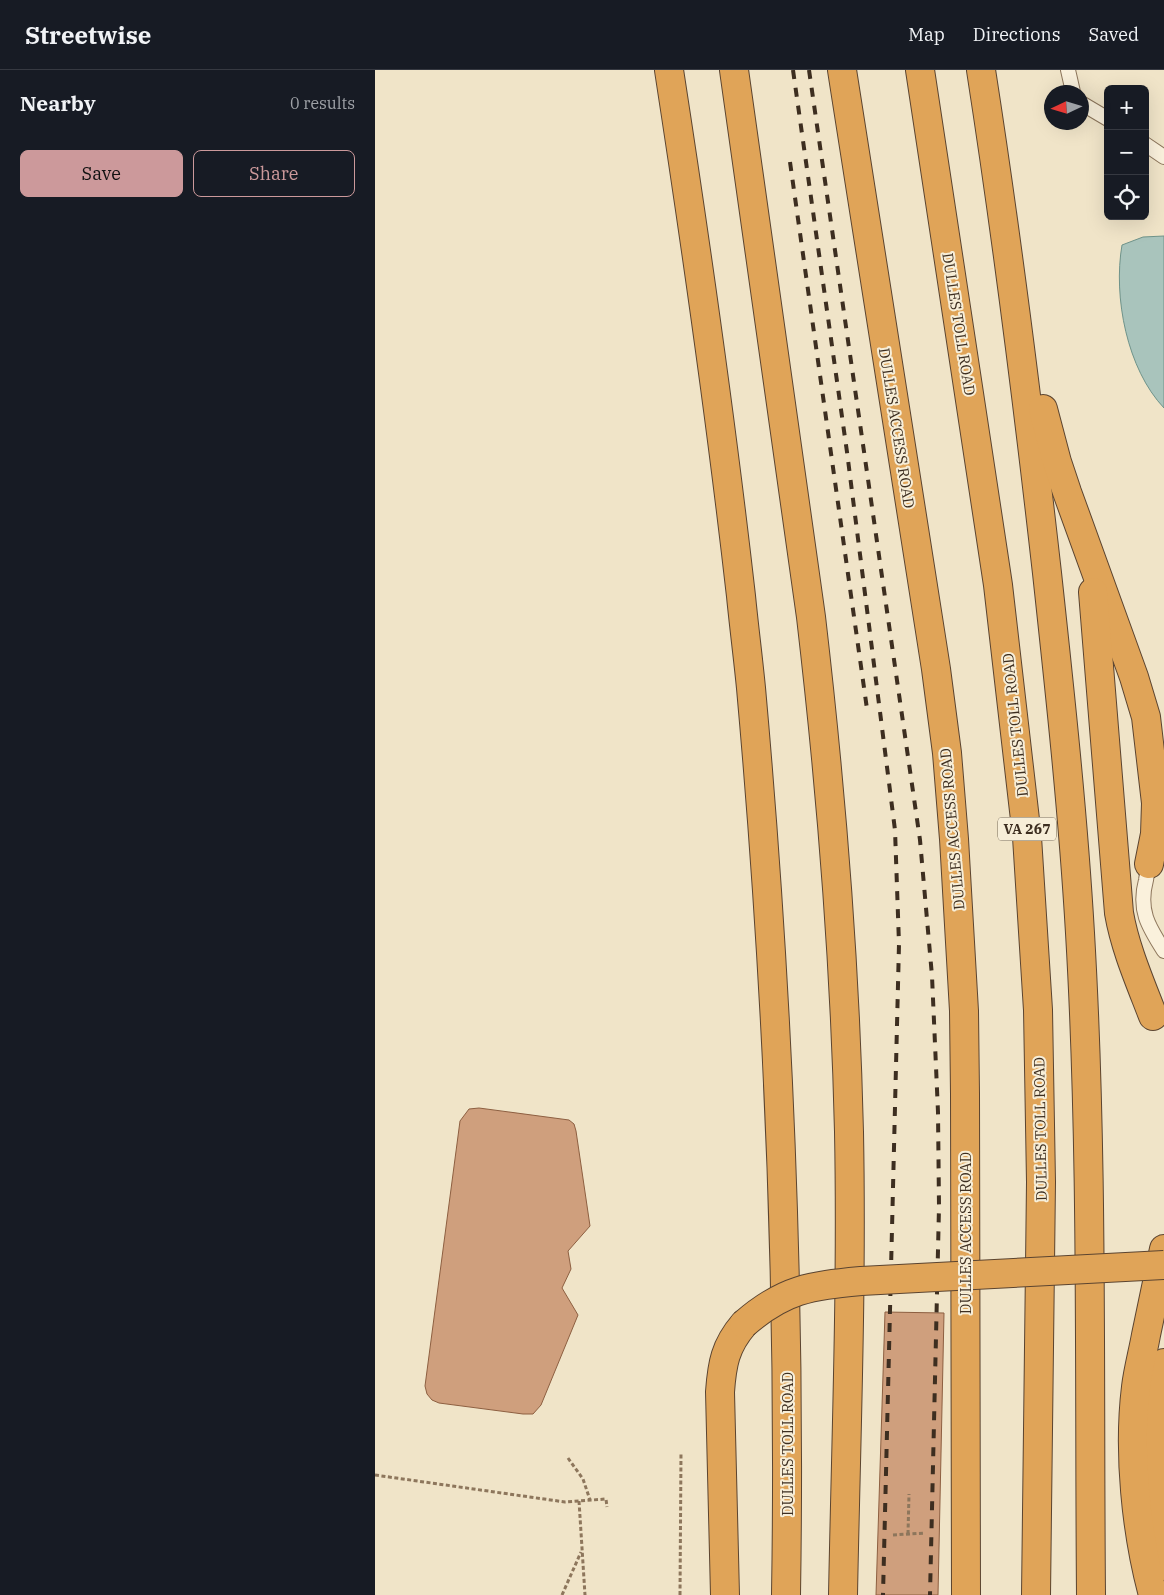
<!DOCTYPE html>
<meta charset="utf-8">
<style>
:root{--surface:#171b24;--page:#20242c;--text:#f1f3f6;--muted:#9ea1a6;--line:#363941;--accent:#cc999b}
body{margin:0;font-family:"IBM Plex Serif",serif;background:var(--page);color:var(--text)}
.controls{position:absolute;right:15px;top:15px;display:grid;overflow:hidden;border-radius:8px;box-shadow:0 5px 20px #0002}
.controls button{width:45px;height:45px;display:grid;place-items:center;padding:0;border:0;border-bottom:1px solid var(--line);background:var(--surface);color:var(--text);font:25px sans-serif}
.compass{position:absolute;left:669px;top:15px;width:45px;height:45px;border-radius:50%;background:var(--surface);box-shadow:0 5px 20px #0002;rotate:266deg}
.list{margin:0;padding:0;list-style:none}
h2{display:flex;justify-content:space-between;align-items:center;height:65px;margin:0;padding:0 20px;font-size:21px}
h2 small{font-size:16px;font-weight:400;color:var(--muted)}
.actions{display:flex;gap:10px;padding:15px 20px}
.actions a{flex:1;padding:11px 0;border:1px solid var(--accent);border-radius:8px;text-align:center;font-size:18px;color:var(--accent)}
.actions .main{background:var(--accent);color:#111}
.icon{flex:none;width:28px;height:28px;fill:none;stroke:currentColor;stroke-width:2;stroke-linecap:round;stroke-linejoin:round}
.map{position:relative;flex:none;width:789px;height:1525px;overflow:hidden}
header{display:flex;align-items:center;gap:30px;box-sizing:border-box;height:70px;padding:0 25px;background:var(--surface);border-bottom:1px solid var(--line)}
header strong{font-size:24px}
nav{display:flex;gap:28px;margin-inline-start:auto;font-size:18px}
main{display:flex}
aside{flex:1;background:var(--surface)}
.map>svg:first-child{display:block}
.water{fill:#a9c4bc;stroke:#6f938a}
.building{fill:#cf9f7d;stroke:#8d5f41}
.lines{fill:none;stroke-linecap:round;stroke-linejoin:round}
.service-casing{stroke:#8d765c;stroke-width:16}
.motorway-casing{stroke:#5b4430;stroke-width:30}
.path{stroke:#8d765c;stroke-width:3;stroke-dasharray:4 2.5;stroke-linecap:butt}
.service{stroke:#faf1dc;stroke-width:14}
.motorway{stroke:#e0a458;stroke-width:28}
.rail{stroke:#3d2e20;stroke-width:4;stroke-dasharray:9 9;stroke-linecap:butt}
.motorway-bridge-casing{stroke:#5b4430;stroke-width:30;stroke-linecap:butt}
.motorway-bridge{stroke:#e0a458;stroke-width:28}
.labels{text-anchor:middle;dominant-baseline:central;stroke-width:4;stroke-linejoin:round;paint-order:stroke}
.shield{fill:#f7eed8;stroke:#756857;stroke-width:1}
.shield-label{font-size:14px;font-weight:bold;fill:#3d2e20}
.street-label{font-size:15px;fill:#3d2e20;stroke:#f7eed8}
</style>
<header>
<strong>Streetwise</strong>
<nav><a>Map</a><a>Directions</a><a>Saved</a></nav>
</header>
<main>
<aside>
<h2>Nearby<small>0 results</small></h2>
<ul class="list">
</ul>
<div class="actions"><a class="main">Save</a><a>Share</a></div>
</aside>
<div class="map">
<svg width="789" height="1525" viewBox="0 0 789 1525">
<rect width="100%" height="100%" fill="#f0e4c8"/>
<path class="water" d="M 789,166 L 789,338 C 752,299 738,227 747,175 L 768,167 Z"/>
<g class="building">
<path d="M 104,1038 L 194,1050 L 199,1054 L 201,1061 L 215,1156 L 193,1181 L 196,1199 L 187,1218 L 203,1245 L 166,1335 L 158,1344 L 148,1344 L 64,1333 L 57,1330 L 52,1324 L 50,1316 L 85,1051 L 94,1039 Z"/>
<path d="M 510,1242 L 569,1243 L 563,1525 L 501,1525 Z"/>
</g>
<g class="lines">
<g class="service-casing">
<g id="service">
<path d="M 693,0 L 698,22"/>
<path d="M 706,33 L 733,49"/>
<path d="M 770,74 L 789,87"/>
<path d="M 777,791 C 773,796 772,803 771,810 C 763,840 773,856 789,881"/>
</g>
</g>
<g class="motorway-casing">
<g id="motorway">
<path d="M 294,0 C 321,175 346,350 366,526 C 369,557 373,587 376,618 C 403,919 416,1222 411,1525"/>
<path d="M 359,0 L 436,547 C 456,718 470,890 474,1062 C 477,1217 471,1371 468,1525"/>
<path d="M 467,0 L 561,599 L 572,683 L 579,769 L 589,941 L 590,1024 L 591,1525"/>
<path d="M 545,0 L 623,515 L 652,767 L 663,940 L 666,1112 L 661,1525"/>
<path d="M 606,0 C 632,167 653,335 672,503 C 685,623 698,743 705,863 C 718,1084 714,1305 716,1525"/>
<path d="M 668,339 L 682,392 L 692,422 L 759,607 L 771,647 L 781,733 L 780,764 L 774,794"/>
<path d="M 718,522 L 744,843 C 750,878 765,912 778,946"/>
<path d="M 789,1293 C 773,1360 786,1429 789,1496"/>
<path d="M 350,1525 L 345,1322 C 347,1294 350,1276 369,1254"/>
<path d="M 778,1525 C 761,1462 753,1382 761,1317 C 763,1300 768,1282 771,1265 C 777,1236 783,1208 789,1179"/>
</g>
</g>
<g class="path">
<path d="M 193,1388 L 208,1409 L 215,1430"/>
<path d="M 0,1405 L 190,1432 L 231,1429 L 232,1437"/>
<path d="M 204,1431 L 210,1525"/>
<path d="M 533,1464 L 534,1424"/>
<path d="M 518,1465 L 550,1463"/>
<path d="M 187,1525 L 206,1482"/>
<path d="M 305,1525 L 306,1382"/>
</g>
<use href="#service" class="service"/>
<use href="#motorway" class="motorway"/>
<g class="rail">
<path d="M 418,0 L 472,382 L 520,760 L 524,874 L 508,1525"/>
<path d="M 434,0 L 545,770 L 557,906 L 563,1042 L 564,1137 L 555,1525"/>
<path d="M 415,92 L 492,639"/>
</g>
<g class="motorway-bridge-casing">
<path id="motorway-bridge" d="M 369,1254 C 409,1219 435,1216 486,1211 L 789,1195"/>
</g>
<use href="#motorway-bridge" class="motorway-bridge"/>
</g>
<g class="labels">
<rect class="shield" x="623" y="747.5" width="58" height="23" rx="4"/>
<g class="shield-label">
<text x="652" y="759">VA 267</text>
</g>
<g class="street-label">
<text transform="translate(584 254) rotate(81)">DULLES TOLL ROAD</text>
<text transform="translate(522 358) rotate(81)">DULLES ACCESS ROAD</text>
<text transform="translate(640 655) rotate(-96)">DULLES TOLL ROAD</text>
<text transform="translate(577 759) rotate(-95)">DULLES ACCESS ROAD</text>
<text transform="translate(665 1059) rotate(-91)">DULLES TOLL ROAD</text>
<text transform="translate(590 1163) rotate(-90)">DULLES ACCESS ROAD</text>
<text transform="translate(412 1374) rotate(-90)">DULLES TOLL ROAD</text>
</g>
</g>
</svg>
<div class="controls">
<button>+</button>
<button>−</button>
<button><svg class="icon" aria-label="locate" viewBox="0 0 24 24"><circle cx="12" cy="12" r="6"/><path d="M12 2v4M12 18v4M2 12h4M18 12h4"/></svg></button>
</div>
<svg class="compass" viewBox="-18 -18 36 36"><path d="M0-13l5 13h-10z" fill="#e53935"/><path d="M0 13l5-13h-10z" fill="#9ea1a6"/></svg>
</div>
</main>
